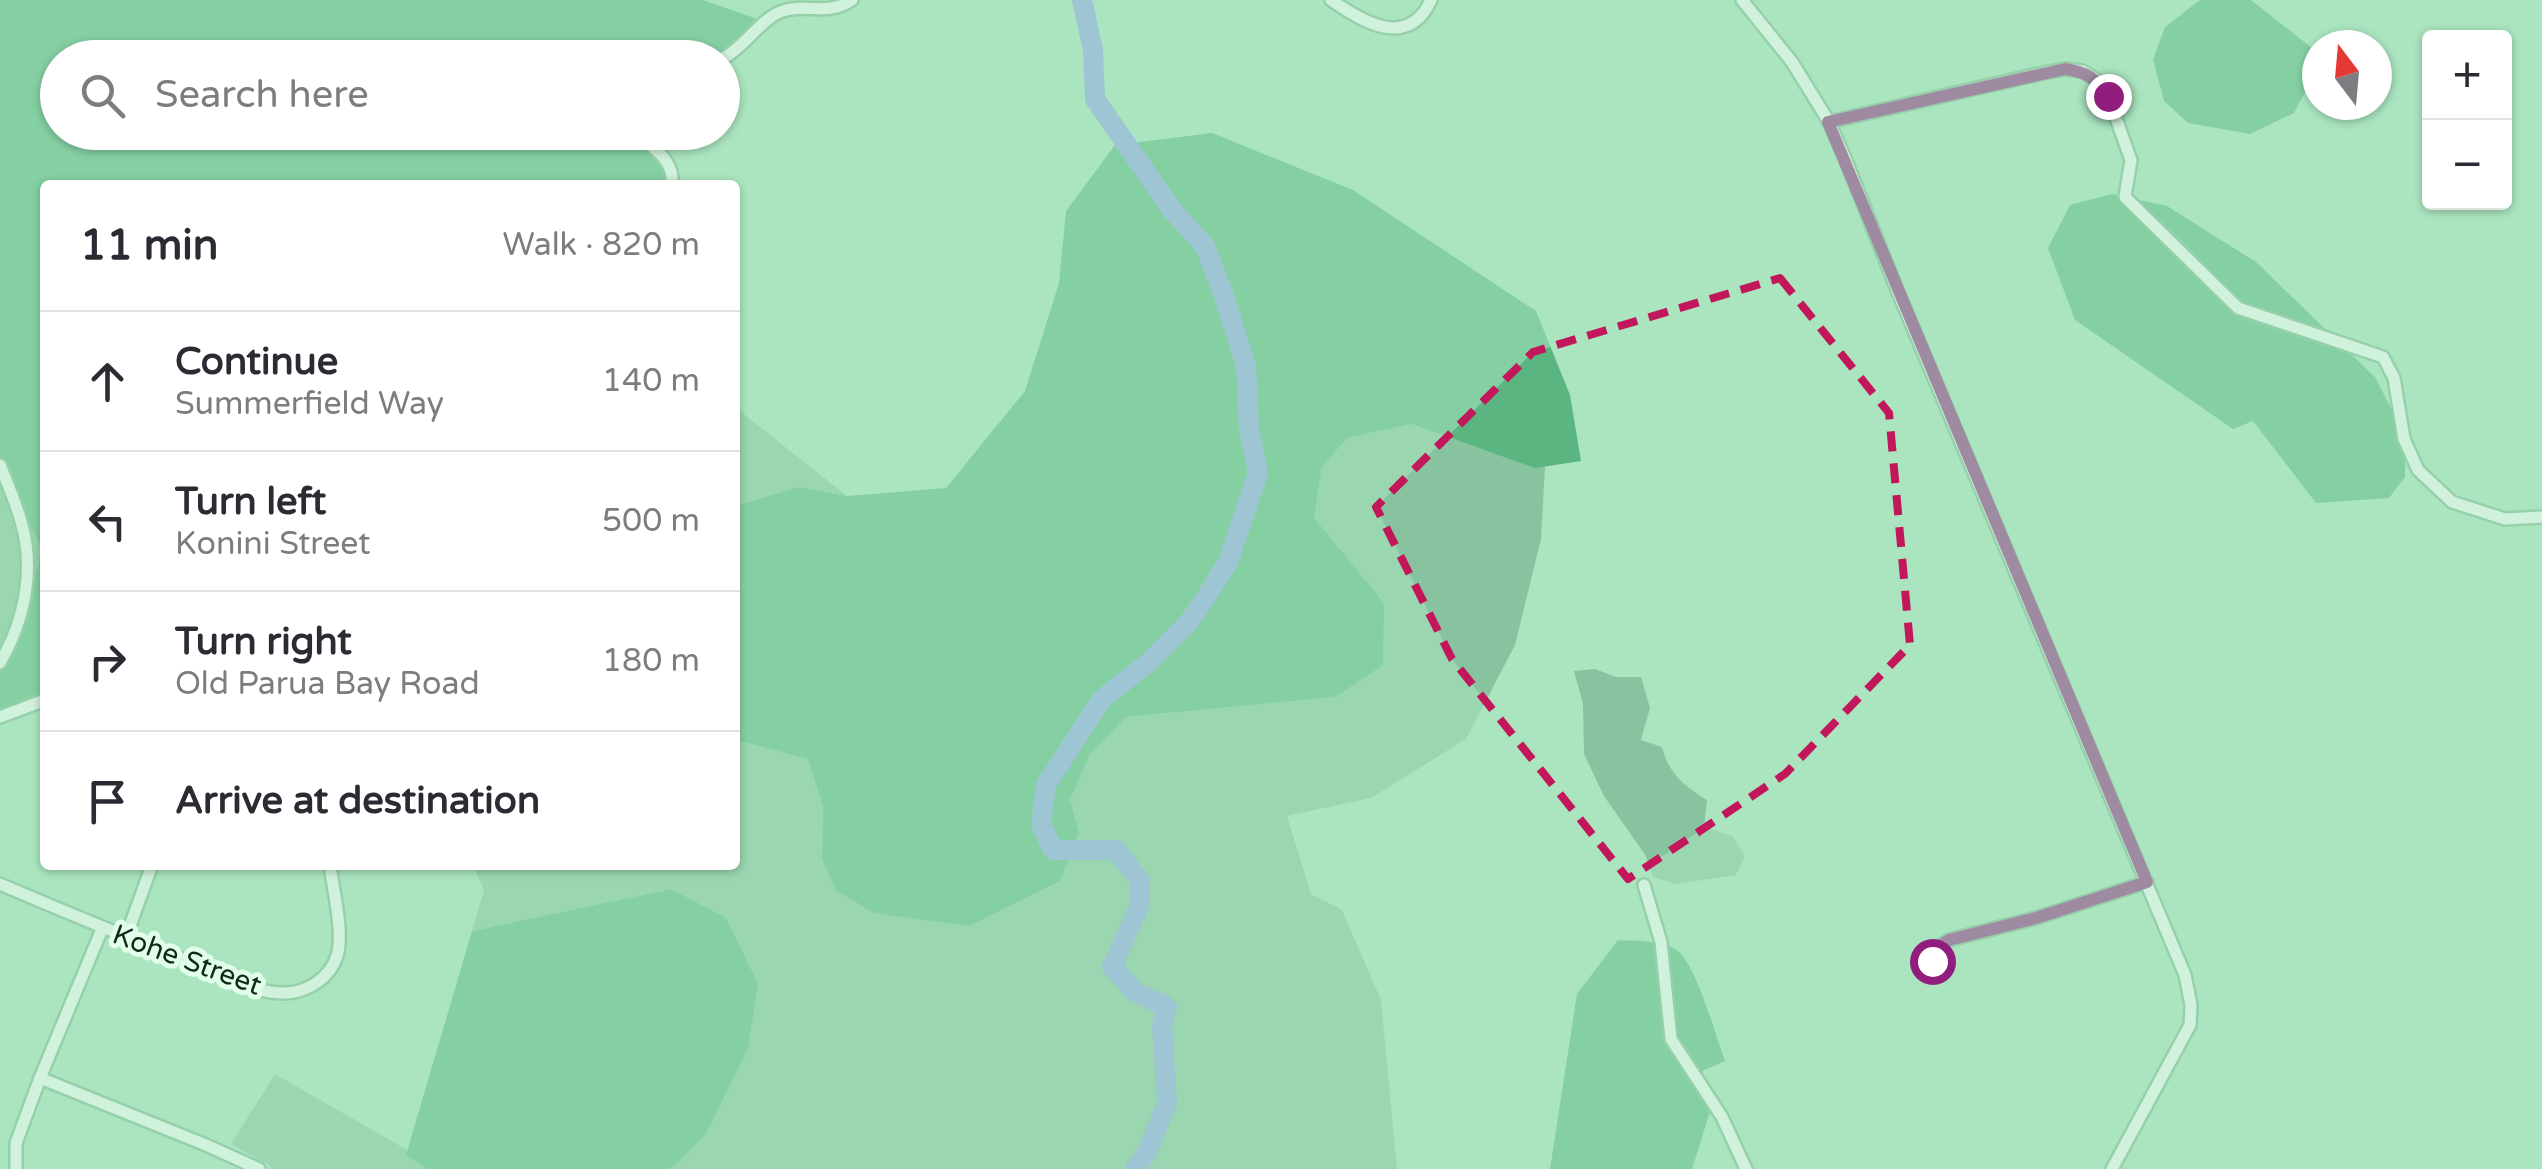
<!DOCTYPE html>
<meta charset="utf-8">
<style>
:root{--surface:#fff;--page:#f7f7f7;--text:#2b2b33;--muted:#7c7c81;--line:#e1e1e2}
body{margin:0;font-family:"Varela Round",sans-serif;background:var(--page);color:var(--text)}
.controls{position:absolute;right:30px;top:30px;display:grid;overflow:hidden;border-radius:10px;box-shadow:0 2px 8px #0004}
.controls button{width:90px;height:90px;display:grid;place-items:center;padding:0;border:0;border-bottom:2px solid var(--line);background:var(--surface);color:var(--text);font:50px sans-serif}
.compass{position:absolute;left:2302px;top:30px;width:90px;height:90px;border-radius:50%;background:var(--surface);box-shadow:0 2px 8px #0004;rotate:344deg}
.stop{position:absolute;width:30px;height:30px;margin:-22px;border:8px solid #911e7d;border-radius:50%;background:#fff}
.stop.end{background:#911e7d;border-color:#fff;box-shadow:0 2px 10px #0008}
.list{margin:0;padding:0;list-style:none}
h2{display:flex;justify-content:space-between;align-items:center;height:130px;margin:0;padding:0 40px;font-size:42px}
h2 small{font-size:32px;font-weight:400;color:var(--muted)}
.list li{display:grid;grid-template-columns:65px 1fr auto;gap:30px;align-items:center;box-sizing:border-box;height:140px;padding:0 40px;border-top:2px solid var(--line)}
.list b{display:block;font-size:38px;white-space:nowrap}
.list p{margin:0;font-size:32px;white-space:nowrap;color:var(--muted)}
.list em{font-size:32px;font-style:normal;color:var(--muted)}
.icon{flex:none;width:55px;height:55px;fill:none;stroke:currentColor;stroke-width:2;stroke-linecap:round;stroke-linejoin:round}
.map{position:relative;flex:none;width:2542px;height:1169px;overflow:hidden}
.search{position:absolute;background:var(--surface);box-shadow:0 2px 8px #0004;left:40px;top:40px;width:700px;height:110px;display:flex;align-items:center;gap:25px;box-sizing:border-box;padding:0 35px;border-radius:55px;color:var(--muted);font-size:38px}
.panel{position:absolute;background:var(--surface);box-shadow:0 2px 8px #0004;left:40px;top:180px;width:700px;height:690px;border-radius:10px}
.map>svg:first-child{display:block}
.green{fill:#87c39e}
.forest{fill:#5ab581}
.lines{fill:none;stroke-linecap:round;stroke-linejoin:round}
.river{stroke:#919ded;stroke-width:20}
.minor-casing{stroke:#7eb793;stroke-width:16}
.minor{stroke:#fff;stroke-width:11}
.route{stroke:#911e7d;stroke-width:12}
.marked{fill:none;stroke:#c2185b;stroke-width:8;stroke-dasharray:20 12;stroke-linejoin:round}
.labels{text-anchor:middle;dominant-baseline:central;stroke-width:10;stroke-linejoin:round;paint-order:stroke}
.street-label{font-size:28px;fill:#10271a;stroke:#e1feeb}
</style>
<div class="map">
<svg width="2542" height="1169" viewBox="0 0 2542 1169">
<rect width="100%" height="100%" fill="#aae5bf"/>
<g class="green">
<path d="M 735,407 L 847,496 L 799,487 L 735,506 Z"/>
<path d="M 1411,424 L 1484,450 L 1545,467 L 1541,539 L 1515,645 L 1466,739 L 1371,798 L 1287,816 L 1311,894 L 1342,910 L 1381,1000 L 1397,1169 L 667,1169 L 676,1165 L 671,889 L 472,931 L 484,890 L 473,865 L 735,865 L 735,740 L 808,759 L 823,807 L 822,859 L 1079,832 L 1069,800 L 1090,754 L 1126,717 L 1335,697 L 1384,603 L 1314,519 L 1322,467 L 1347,438 Z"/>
<path d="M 0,462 L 43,551 L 0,674 Z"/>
<path d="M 1595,669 L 1616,677 L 1641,677 L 1650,708 L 1641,740 L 1662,747 C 1669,774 1684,786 1707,800 L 1704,826 L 1733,837 L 1745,856 L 1736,875 L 1675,884 L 1653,877 L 1646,856 L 1604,796 L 1584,754 L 1583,704 L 1574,671 Z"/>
<path d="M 275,1074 L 423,1159 L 512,1169 L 272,1169 L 269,1165 L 231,1144 Z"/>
</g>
<g class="forest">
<path d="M 0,0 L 703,0 L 772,24 L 722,58 L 58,58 L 58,132 L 644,133 L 666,169 L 670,185 L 45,185 L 45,697 L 0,715 L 0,674 L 43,551 L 0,462 Z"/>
<path d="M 2200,0 L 2251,0 L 2317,52 L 2317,69 L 2294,113 L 2250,134 L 2188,123 L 2164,101 L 2153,59 L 2165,27 Z"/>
<path d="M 1212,133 L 1353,190 L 1536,311 L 1570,395 L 1581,461 L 1535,468 L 1411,424 L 1347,438 L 1322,467 L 1314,518 L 1384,603 L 1383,665 L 1335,697 L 1126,717 L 1090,754 L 1070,800 L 1079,832 L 1060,881 L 969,926 L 874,913 L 836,890 L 822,859 L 823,807 L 808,759 L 735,740 L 735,506 L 799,487 L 847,496 L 946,488 L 1025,391 L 1059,283 L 1066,211 L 1115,145 Z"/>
<path d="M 2112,194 L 2167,206 L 2256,262 L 2375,377 L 2405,435 L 2405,477 L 2389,498 L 2316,503 L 2253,421 L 2233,429 L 2075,320 L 2048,248 L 2070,205 Z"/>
<path d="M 671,889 L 726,918 L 758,984 L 748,1048 L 707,1132 L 676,1165 L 667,1169 L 427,1169 L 406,1155 L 472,931 Z"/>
<path d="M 1618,940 C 1636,941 1666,940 1679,952 C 1698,970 1715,1034 1725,1061 L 1702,1071 L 1714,1099 L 1692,1169 L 1550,1169 L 1577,994 Z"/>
</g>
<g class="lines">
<path class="river" d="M 1082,0 L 1093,50 L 1095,99 L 1172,210 L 1205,246 L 1224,296 L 1246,366 L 1249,429 L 1258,473 L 1228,562 L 1206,597 L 1189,622 L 1149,662 L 1102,699 L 1046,785 L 1041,824 L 1053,850 L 1116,850 L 1140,881 L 1139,907 L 1112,967 L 1134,991 L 1167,1007 L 1162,1025 L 1167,1104 L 1146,1154 L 1135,1169"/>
<g class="minor-casing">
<g id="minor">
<path d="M 1331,0 C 1363,22 1408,50 1431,0"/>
<path d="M 1742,0 L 1792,62 L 1829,122 L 1845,158 L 1897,290 L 2185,975 L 2191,1005 L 2190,1025 L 2112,1169"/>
<path d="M 722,59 C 745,47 759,21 780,12 C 805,2 827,17 852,0"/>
<path d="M 1829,122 L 2043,73 L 2065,69 L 2082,71 L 2097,80 L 2108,96 L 2131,160 L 2125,197 L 2238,308 L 2383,357 L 2394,378 L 2404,439 L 2418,470 L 2452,502 L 2505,519 L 2542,517"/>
<path d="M 635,132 C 652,148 675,159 672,185"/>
<path d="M 0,465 C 8,485 17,505 22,525 C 35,571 24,622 0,663"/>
<path d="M 0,717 L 45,700"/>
<path d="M 0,884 C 63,911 126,937 190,962 C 219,974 252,993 284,993 C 307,993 330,978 337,956 C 344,932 333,890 330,865"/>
<path d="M 1644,885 L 1661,942 L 1671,1039 L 1722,1117 L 1746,1169"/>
<path d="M 126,937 L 152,865"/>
<path d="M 1929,969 L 1940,946 L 1949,940 L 2036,918 L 2147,882"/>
<path d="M 40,1078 L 206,1145 L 259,1169"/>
<path d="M 16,1167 L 16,1143 L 40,1078 L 102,929"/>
</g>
</g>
<use href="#minor" class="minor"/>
</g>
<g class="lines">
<path class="route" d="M 1932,961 L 1940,946 L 1949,940 L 2036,918 L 2147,882 L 1828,122 L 2065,69 C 2086,72 2096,78 2108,96"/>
</g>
<path d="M0 0H2542V1169H0ZM 1780,278 L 1889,413 L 1910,645 L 1785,774 L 1628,879 L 1452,659 L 1376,507 L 1533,352 Z" fill="#aae5bf" fill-opacity=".55" fill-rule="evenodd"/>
<path class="marked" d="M 1780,278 L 1889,413 L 1910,645 L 1785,774 L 1628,879 L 1452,659 L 1376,507 L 1533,352 Z"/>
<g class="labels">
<g class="street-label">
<text transform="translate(187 960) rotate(20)">Kohe Street</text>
</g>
</g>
</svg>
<div class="controls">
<button>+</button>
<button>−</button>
</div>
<svg class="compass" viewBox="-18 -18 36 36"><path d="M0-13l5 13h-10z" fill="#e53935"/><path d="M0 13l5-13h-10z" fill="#7c7c81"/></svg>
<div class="stop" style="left:1932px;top:961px"></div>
<div class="stop end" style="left:2108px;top:96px"></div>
<div class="search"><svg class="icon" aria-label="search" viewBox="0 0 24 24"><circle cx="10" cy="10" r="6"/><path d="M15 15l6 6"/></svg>Search here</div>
<section class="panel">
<h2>11 min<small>Walk · 820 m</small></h2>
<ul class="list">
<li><svg class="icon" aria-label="ahead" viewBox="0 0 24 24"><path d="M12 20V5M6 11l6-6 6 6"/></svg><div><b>Continue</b><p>Summerfield Way</p></div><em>140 m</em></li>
<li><svg class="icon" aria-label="left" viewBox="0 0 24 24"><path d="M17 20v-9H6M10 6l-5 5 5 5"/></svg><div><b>Turn left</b><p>Konini Street</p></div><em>500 m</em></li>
<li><svg class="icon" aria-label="right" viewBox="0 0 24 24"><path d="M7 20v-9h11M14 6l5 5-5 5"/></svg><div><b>Turn right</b><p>Old Parua Bay Road</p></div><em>180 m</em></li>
<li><svg class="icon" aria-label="arrive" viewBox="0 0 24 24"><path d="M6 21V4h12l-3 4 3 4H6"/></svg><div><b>Arrive at destination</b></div></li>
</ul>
</section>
</div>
